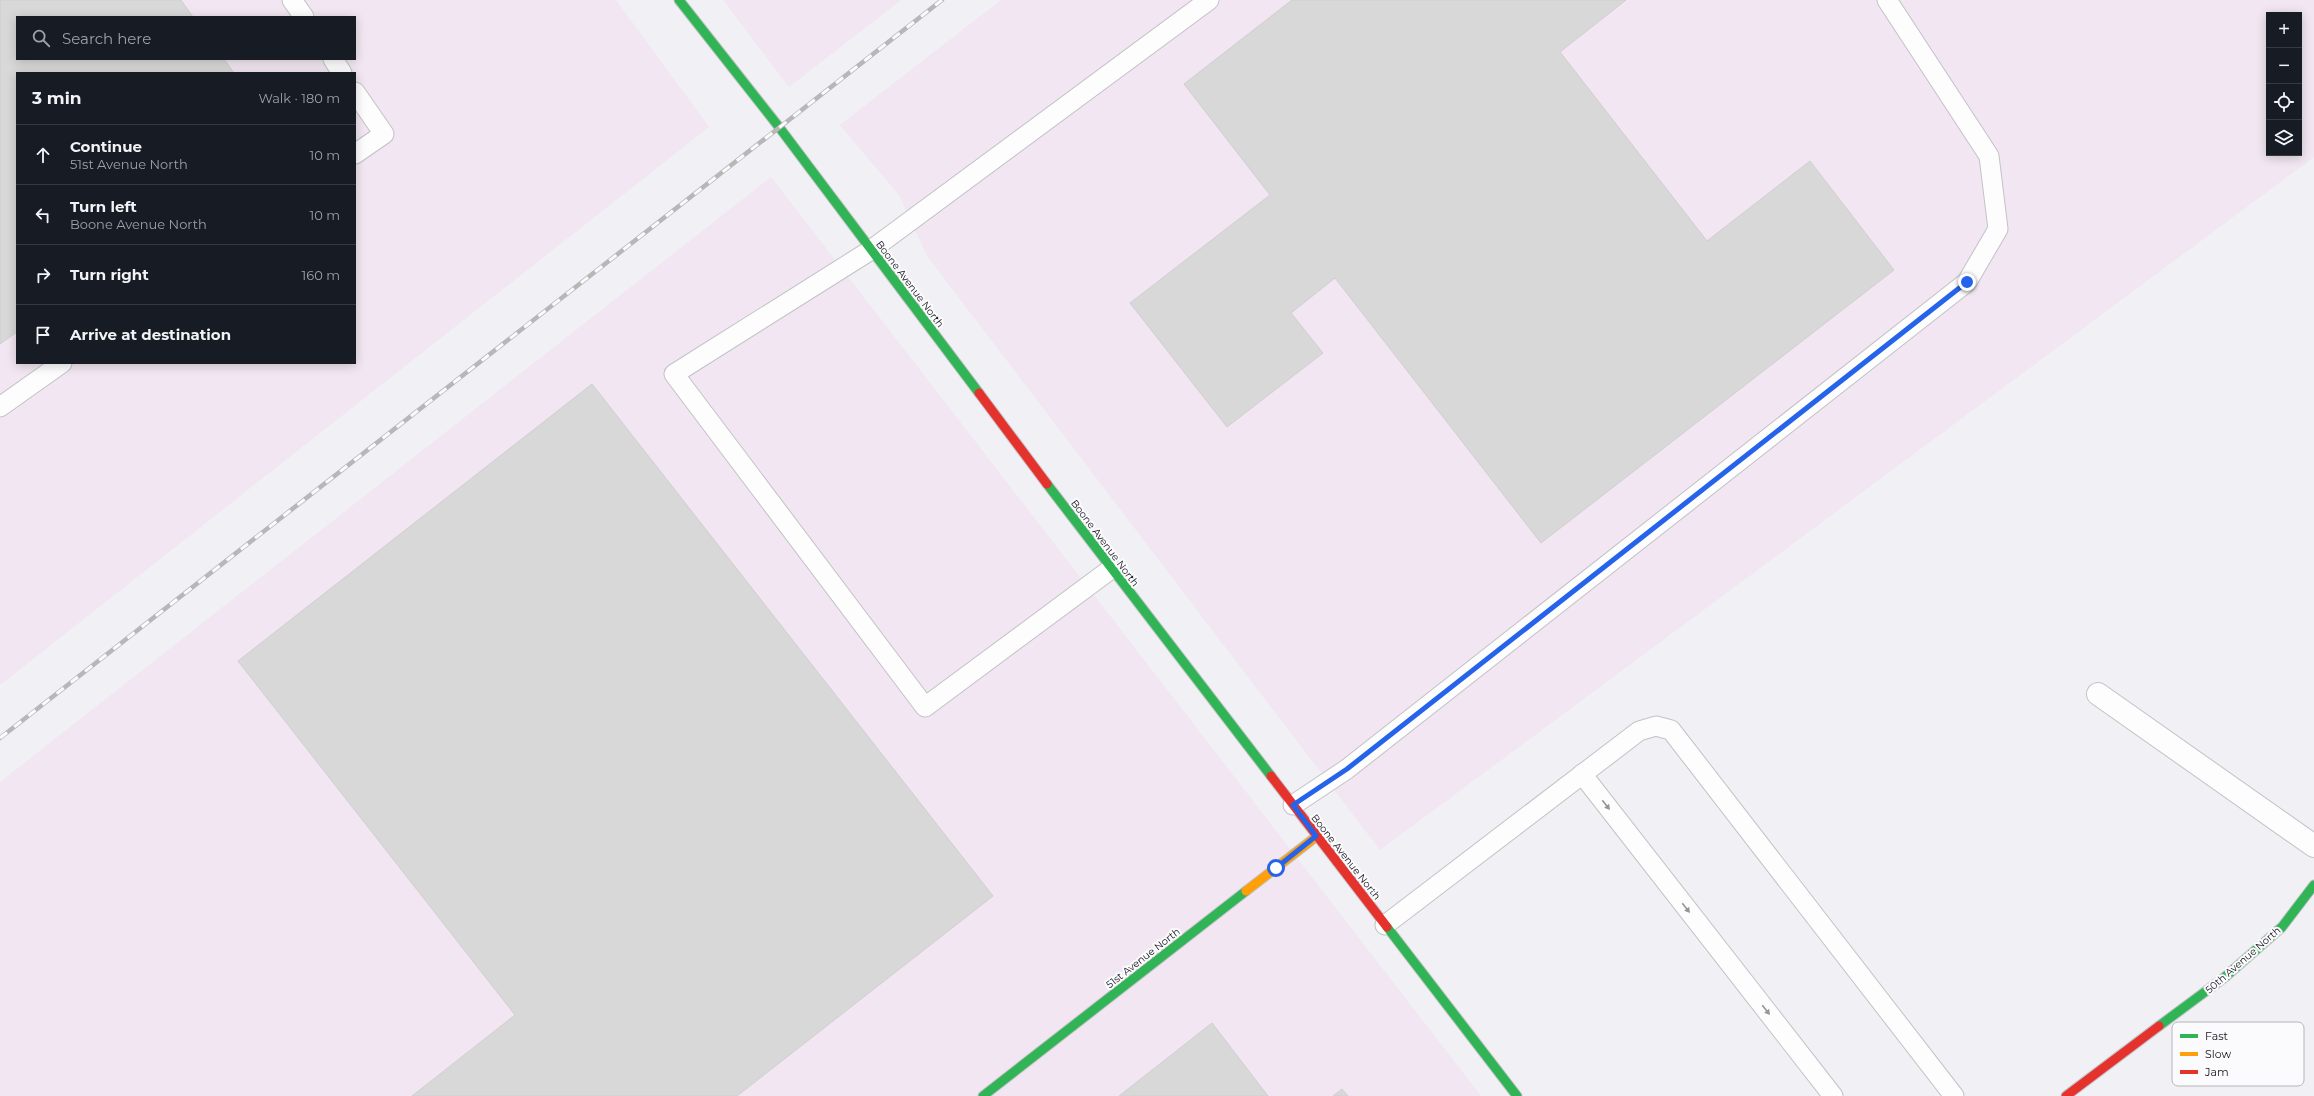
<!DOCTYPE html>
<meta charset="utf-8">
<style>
:root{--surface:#171b24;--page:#20242c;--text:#f1f3f6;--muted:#9ea1a6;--line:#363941}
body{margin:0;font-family:Montserrat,sans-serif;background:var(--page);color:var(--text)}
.controls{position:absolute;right:12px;top:12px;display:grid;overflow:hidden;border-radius:0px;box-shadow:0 2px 10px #0003}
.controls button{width:36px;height:36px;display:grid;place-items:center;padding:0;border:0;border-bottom:1px solid var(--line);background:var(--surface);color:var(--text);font:20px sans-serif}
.stop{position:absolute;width:12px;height:12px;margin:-9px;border:3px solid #2563eb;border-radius:50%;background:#fff}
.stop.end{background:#2563eb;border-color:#fff;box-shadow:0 1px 4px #0008}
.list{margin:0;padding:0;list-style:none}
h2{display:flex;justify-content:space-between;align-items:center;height:52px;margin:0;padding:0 16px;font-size:17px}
h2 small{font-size:13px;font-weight:400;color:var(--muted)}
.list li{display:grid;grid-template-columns:26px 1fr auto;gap:12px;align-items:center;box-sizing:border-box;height:60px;padding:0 16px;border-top:1px solid var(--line)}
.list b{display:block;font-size:15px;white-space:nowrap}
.list p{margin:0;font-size:13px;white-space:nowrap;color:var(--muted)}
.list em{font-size:13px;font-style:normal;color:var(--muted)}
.icon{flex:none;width:22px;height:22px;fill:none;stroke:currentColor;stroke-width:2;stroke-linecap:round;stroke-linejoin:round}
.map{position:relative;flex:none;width:2314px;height:1096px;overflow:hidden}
.search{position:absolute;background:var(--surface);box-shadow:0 2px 10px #0003;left:16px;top:16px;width:340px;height:44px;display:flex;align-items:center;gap:10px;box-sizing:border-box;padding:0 14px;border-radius:0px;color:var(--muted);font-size:15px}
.panel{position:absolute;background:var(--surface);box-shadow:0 2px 10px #0003;left:16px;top:72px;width:340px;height:292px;border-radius:0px}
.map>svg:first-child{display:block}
.industrial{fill:#f1e6f1;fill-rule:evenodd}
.building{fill:#d9d8d9;stroke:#d0ced0}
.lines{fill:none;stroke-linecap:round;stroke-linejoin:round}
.lane-casing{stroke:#c2c2c7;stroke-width:21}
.street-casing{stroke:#c2c2c7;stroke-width:24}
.fast-casing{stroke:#c2c2c7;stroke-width:11}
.slow-casing{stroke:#c2c2c7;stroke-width:11}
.jam-casing{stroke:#c2c2c7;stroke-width:11}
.lane{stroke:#fdfdfe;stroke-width:19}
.street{stroke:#fdfdfe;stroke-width:22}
.fast{stroke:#30b455;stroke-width:9}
.slow{stroke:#ff9f0a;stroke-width:9}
.jam{stroke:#e5322d;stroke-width:9}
.rail-casing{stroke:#b7b7b8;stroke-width:4.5}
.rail{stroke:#fbfbfe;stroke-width:3;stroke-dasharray:9;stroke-linecap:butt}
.oneway{fill:#959597}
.route{stroke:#2563eb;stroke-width:5}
.labels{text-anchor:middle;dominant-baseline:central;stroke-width:4;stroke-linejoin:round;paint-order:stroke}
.street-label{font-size:10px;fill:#16161a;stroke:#fbfbfe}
.key{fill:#fbfbfe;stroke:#b6b6ba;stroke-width:1}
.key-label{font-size:11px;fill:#16161a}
</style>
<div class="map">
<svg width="2314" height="1096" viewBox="0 0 2314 1096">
<rect width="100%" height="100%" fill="#f0f0f5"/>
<g class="industrial">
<path d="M 0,0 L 616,0 L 709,127 L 0,685 ZM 17,17 L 355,17 L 355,59 L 17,59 ZM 17,73 L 355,73 L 355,363 L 17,363 Z"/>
<path d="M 723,0 L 901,0 L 789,87 Z"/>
<path d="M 1001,0 L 2314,0 L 2314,157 L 1380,850 L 927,256 L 899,195 L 840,125 ZM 2269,15 L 2299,15 L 2299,153 L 2269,153 Z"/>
<path d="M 771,177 L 1481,1096 L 0,1096 L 0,782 Z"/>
</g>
<g class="building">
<path d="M 0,0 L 181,0 L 193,17 L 17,17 L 17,59 L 224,59 L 234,73 L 17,73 L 17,332 L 0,344 Z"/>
<path d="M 1292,0 L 1626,0 L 1560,52 L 1707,241 L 1810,161 L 1894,270 L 1541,543 L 1335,278 L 1291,313 L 1323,353 L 1227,427 L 1130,303 L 1270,195 L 1184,84 Z"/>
<path d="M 592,384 L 993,896 L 737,1096 L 412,1096 L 515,1015 L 238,661 Z"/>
<path d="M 1212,1023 L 1268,1096 L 1119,1096 Z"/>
<path d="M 1342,1089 L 1348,1096 L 1333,1096 Z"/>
</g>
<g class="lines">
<g class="lane-casing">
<g id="lane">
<path d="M 292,0 L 304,17"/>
<path d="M 333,59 L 342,73"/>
<path d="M 355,92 L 384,134 L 355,154"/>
<path d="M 0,407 L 62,363"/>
<path d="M 1111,569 L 925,707 L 674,374 L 871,250 L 1209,0"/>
<path d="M 1582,774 L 1833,1096"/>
<path d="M 1293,805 L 1347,769 L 1967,282 L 1998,229 L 1989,156 L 1887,0"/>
<path d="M 1385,925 L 1639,731 L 1656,726 L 1671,730 L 1954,1096"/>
</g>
</g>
<g class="street-casing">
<path id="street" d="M 2098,694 L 2314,846"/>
</g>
<g class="fast-casing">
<g id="fast">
<path d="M 679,0 L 779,127 L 979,393"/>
<path d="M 1047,484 L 1271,776"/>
<path d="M 1387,927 L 1517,1096"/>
<path d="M 2159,1026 L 2225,977 L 2282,927 L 2314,885"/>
<path d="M 983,1096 L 1246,891"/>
</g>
</g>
<g class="slow-casing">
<path id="slow" d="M 1246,891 L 1317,836"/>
</g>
<g class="jam-casing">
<g id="jam">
<path d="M 979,393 L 1047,484"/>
<path d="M 1271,776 L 1387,927"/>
<path d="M 2066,1096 L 2159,1026"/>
</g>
</g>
<use href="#lane" class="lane"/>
<use href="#street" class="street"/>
<use href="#fast" class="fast"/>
<use href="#slow" class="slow"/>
<use href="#jam" class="jam"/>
<g class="rail-casing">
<path id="rail" d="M 0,738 L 942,0"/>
</g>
<use href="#rail" class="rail"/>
</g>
<defs><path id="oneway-solid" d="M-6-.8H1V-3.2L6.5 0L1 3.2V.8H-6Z"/></defs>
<g class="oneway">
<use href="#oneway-solid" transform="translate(1606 805) rotate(52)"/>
<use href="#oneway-solid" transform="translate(1686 908) rotate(52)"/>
<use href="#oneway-solid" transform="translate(1766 1010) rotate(52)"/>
</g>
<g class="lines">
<path class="route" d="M 1276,868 L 1316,836 L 1293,805 L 1347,769 L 1967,282"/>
</g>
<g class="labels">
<g class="street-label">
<text transform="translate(910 284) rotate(53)">Boone Avenue North</text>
<text transform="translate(1105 543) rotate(53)">Boone Avenue North</text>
<text transform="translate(1346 857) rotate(52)">Boone Avenue North</text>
<text transform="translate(1143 958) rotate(-38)">51st Avenue North</text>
<text transform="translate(2243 960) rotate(-41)">50th Avenue North</text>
</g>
</g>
<rect x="2172" y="1022" width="132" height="64" rx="6" class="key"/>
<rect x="2180" y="1034" width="18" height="4" fill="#30b455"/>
<rect x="2180" y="1052" width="18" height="4" fill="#ff9f0a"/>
<rect x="2180" y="1070" width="18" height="4" fill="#e5322d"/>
<g class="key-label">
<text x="2205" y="1040">Fast</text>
<text x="2205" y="1058">Slow</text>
<text x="2205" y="1076">Jam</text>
</g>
</svg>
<div class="controls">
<button>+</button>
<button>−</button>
<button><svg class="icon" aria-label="locate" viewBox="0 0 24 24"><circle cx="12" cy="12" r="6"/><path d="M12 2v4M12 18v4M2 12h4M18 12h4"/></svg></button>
<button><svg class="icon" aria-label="layers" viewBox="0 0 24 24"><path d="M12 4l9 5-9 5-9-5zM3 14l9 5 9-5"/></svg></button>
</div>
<div class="stop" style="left:1276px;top:868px"></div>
<div class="stop end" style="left:1967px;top:282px"></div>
<div class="search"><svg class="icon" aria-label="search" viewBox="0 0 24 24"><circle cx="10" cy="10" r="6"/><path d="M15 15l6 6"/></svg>Search here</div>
<section class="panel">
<h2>3 min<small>Walk · 180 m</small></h2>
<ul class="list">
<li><svg class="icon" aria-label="ahead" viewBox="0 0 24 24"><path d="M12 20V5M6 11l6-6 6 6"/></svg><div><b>Continue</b><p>51st Avenue North</p></div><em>10 m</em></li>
<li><svg class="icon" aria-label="left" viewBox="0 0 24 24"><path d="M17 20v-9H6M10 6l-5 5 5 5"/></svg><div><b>Turn left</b><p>Boone Avenue North</p></div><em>10 m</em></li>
<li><svg class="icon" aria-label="right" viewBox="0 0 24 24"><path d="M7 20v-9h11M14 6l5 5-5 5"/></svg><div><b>Turn right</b></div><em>160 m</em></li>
<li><svg class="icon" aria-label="arrive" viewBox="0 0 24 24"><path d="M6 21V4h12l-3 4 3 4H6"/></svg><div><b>Arrive at destination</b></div></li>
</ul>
</section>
</div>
